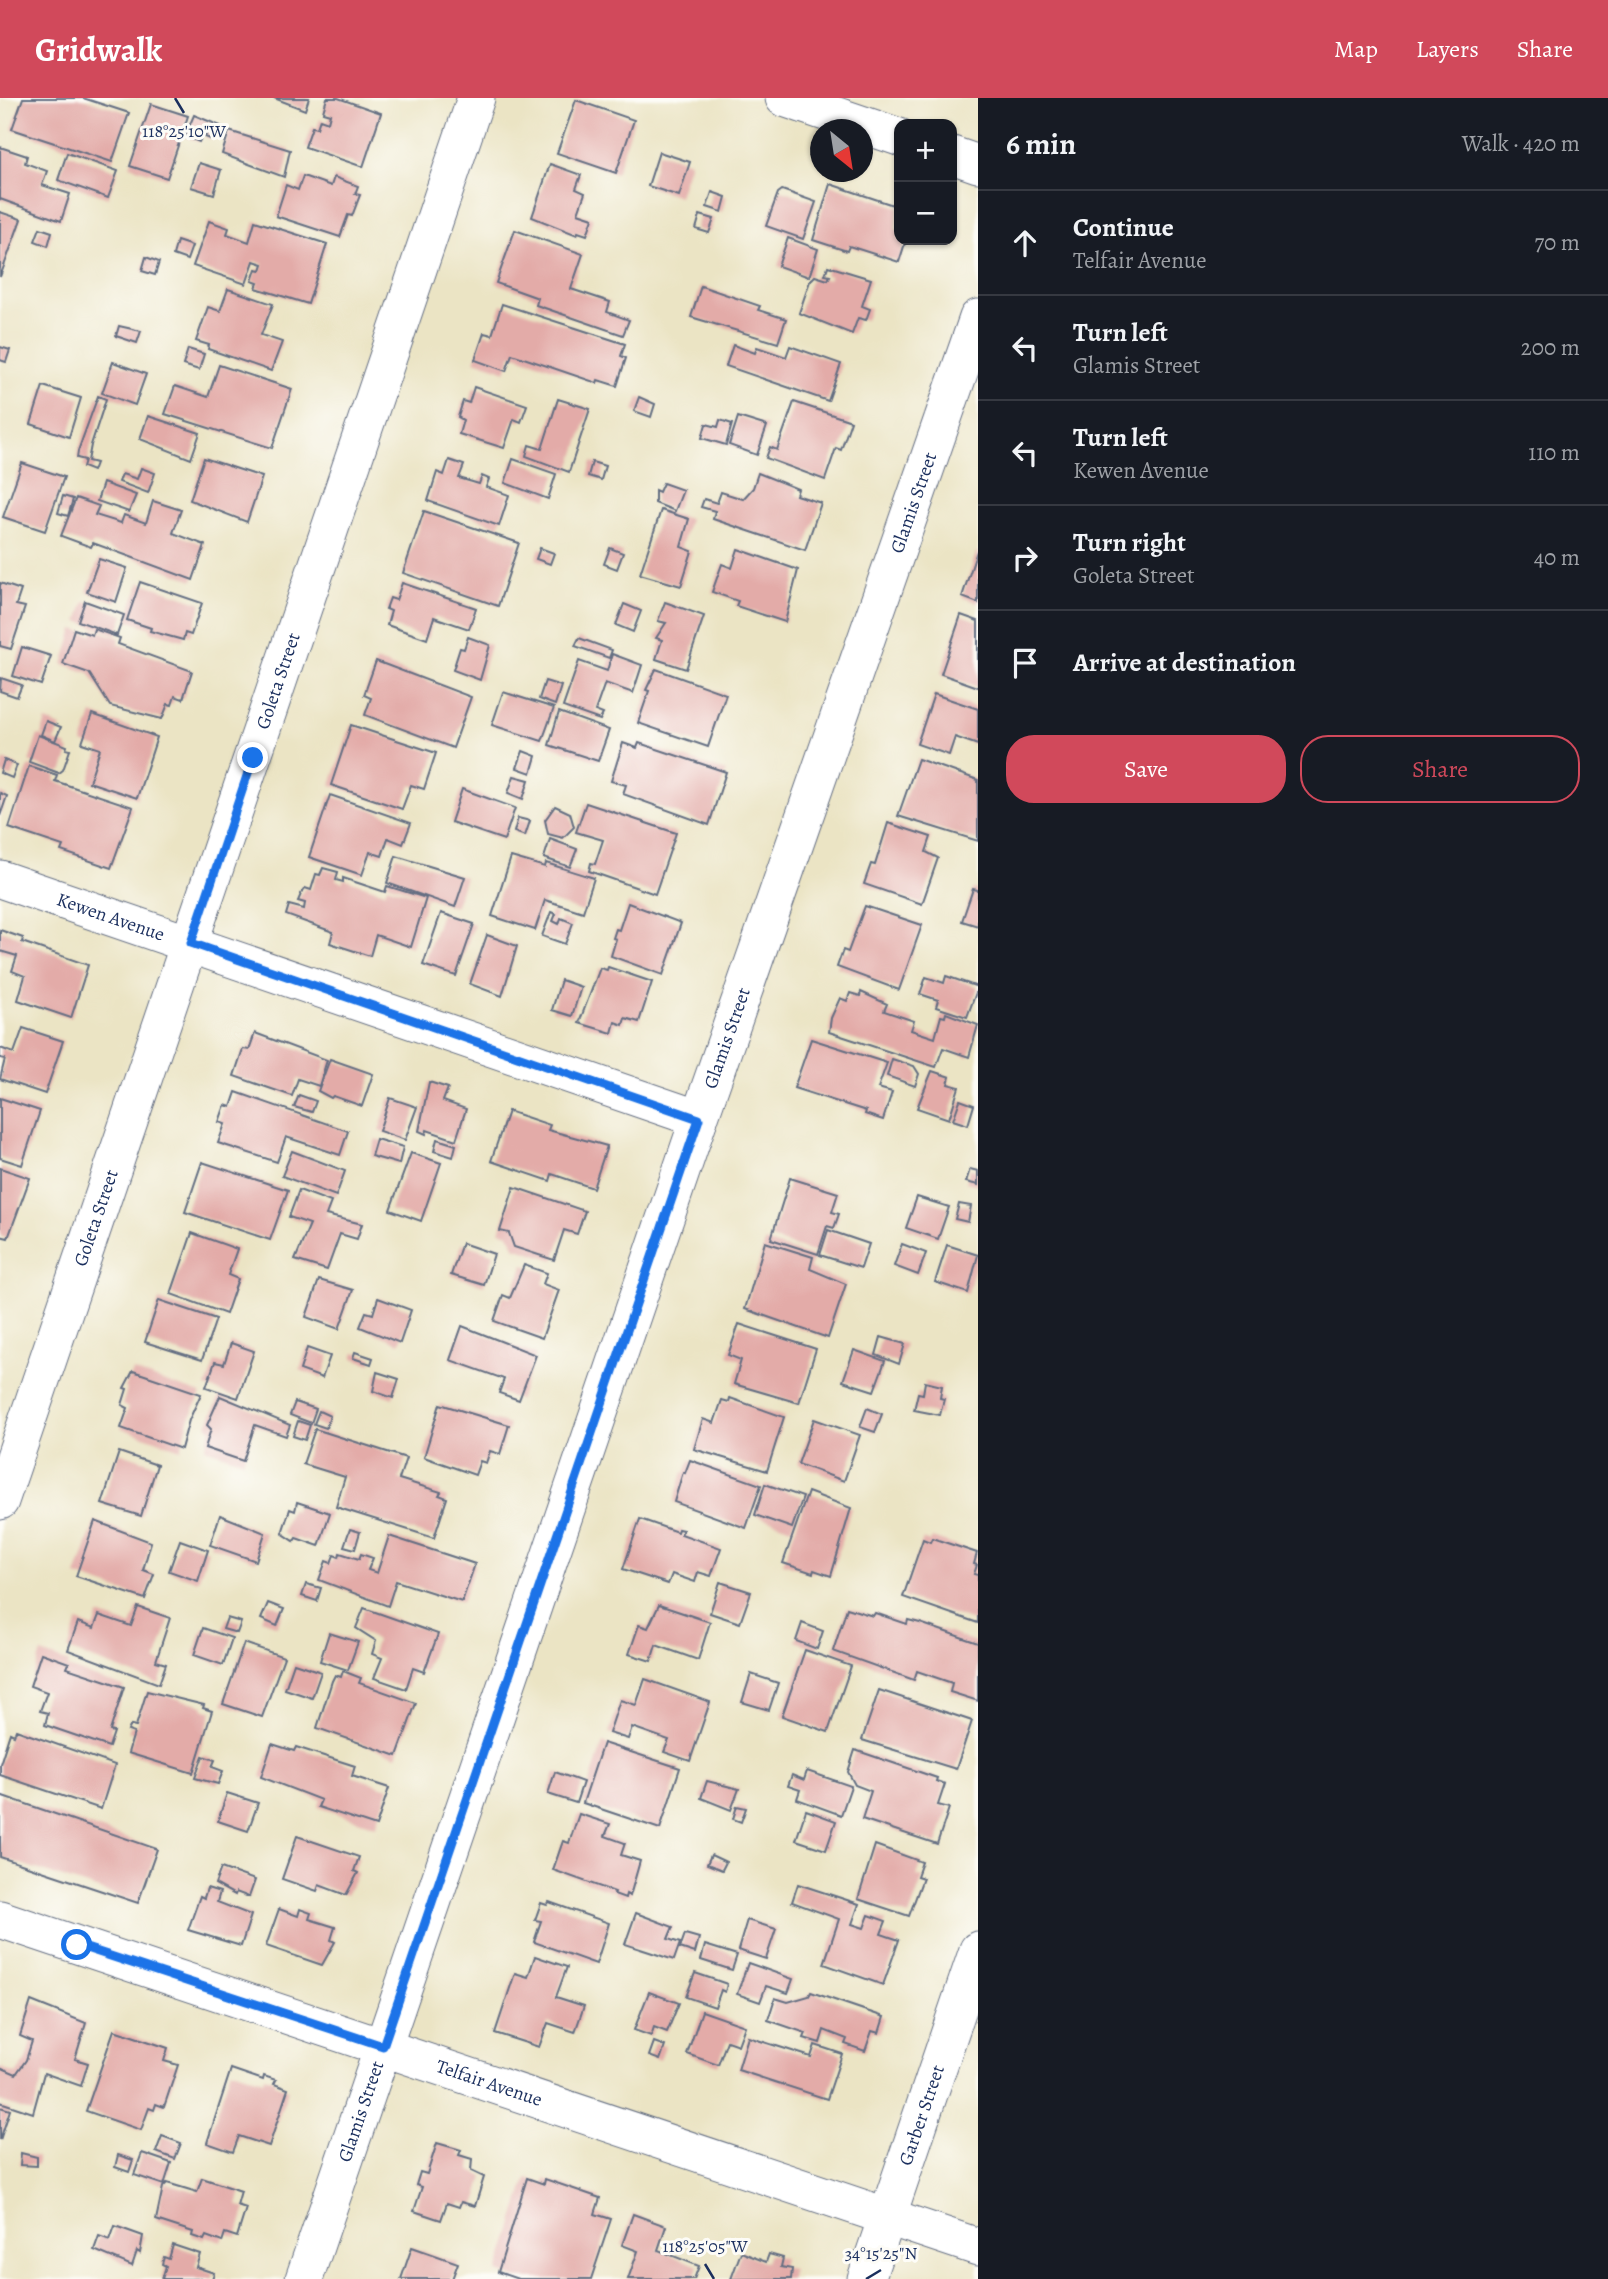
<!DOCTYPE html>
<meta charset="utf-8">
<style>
:root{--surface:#171b24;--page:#20242c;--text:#f1f3f6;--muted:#9ea1a6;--line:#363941;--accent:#d1495b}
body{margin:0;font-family:Alegreya,serif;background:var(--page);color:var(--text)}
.controls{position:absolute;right:21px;top:21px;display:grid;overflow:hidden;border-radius:14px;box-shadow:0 2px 5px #0004}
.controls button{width:63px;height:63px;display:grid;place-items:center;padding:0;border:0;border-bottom:2px solid var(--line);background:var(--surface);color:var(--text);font:35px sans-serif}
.compass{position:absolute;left:810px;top:21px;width:63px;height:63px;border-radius:50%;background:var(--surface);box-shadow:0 2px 5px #0004;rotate:150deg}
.stop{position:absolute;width:21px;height:21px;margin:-16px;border:5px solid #1a73e8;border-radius:50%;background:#fff}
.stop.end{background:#1a73e8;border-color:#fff;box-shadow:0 2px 7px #0008}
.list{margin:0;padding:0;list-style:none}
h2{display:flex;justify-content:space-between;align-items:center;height:91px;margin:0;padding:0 28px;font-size:30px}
h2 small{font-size:23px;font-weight:400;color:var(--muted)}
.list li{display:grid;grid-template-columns:46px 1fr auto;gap:21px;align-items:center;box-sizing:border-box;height:105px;padding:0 28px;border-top:2px solid var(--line)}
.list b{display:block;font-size:26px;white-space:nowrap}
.list p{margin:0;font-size:23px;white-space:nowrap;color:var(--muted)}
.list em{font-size:23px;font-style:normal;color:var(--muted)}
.actions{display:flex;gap:14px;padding:21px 28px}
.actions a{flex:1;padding:16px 0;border:2px solid var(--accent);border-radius:28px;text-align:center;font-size:24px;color:var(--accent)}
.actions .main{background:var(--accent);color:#fff}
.icon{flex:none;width:38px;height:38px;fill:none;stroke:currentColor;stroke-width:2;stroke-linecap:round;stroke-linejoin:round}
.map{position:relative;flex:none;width:978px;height:2181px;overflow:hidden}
header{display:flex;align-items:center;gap:42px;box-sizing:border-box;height:98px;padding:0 35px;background:var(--accent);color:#fff}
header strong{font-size:33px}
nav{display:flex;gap:38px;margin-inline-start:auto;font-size:24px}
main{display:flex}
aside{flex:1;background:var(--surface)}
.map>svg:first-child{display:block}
.building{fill:#e3aba8}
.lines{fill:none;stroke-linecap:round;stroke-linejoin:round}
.minor-casing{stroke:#646e82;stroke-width:39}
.minor{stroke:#fff;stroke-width:37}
.route{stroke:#1a73e8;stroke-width:9}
.ticks{fill:none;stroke:#1b2f5e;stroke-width:2.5}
.labels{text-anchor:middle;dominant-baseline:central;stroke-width:6;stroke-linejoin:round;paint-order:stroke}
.street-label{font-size:19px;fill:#1b2f5e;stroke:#fdfcf7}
.ticks-label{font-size:18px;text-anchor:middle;fill:#1b2f5e;stroke:#fdfcf7;stroke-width:6;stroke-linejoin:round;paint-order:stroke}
</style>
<header>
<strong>Gridwalk</strong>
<nav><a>Map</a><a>Layers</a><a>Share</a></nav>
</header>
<main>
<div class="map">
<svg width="978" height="2181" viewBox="0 0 978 2181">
<rect width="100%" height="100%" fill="#fdfcf7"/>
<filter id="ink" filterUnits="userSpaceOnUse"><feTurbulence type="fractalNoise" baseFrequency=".0143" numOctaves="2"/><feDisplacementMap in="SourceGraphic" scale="14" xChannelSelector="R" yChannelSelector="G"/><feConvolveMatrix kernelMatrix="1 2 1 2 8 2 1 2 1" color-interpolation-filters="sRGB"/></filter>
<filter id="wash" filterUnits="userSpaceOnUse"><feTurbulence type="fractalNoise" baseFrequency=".00686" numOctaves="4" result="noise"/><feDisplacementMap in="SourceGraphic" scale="28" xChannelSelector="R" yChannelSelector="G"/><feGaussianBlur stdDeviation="1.57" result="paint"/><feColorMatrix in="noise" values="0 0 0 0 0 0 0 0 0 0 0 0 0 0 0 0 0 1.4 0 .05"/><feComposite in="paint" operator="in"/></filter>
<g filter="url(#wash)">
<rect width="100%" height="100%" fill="#ebe4c4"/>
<g id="blocks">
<g class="building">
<path d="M 23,0 L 83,0 L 129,15 L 112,64 L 12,31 Z"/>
<path d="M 274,0 L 309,0 L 305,12 Z"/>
<path d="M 327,0 L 338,0 L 381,15 L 363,69 L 305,49 L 312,29 L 317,30 L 320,21 L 328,24 L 330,16 L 323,14 Z"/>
<path d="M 576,2 L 634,22 L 616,75 L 557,55 Z"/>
<path d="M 151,6 L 188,18 L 167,80 L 130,68 Z"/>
<path d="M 194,17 L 223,29 L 218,39 L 212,36 L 210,41 L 205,39 L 207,34 L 204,33 L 199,44 L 185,38 Z"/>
<path d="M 229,33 L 290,52 L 284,79 L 222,56 Z"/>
<path d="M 0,49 L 27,58 L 25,65 L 47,73 L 42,87 L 70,96 L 61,123 L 0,101 Z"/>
<path d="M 659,54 L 690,64 L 679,98 L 648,88 Z"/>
<path d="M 67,55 L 118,73 L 108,100 L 58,82 Z"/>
<path d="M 199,65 L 221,72 L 214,96 L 191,89 Z"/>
<path d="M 550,66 L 581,77 L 576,91 L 585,95 L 578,115 L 593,120 L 587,137 L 578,134 L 577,137 L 532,119 Z"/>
<path d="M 303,78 L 331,88 L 334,79 L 358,88 L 355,96 L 360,97 L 352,118 L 348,117 L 340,139 L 276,118 L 286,87 L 298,92 Z"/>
<path d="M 830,86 L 899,109 L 895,131 L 899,132 L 899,142 L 906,142 L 899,164 L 849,148 L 847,153 L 813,142 Z"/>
<path d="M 782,92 L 816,104 L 803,141 L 766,128 L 778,95 Z"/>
<path d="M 712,94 L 726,99 L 722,114 L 707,109 Z"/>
<path d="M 0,114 L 21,121 L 0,179 Z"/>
<path d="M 700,117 L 714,121 L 709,135 L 696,131 Z"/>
<path d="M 209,123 L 229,130 L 227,136 L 249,144 L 255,123 L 327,146 L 308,206 L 256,190 L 258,185 L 252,183 L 256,171 L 261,172 L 263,166 L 254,163 L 246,186 L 193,168 Z"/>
<path d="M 40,130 L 52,134 L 48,148 L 35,143 Z"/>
<path d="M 515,132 L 583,156 L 571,191 L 610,204 L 607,214 L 629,222 L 623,237 L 536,207 L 538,200 L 496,185 Z"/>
<path d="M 788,140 L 818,151 L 809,179 L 778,168 Z"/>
<path d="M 177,143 L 192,148 L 187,162 L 173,157 Z"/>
<path d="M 146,159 L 159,164 L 155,177 L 142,173 Z"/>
<path d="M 828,168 L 871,181 L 862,208 L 870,211 L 866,222 L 858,220 L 852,236 L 799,215 L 810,183 L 815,178 L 828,182 L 830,178 L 825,177 Z"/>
<path d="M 701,188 L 760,208 L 758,212 L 786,221 L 778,245 L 691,219 Z"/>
<path d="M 228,191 L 273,206 L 261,237 L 282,244 L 271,273 L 208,251 L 209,247 L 196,243 L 208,209 L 220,213 Z"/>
<path d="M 502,206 L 625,246 L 621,258 L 626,260 L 617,288 L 598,282 L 597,285 L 512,256 L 506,273 L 475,262 L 484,235 L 492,237 Z"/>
<path d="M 119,228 L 141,233 L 137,245 L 116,238 Z"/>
<path d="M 733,247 L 755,255 L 757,249 L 786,259 L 790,248 L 841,266 L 828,303 L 726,268 Z"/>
<path d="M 0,249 L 10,252 L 6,264 L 0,262 Z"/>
<path d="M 188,251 L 204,256 L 199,272 L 183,267 Z"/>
<path d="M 113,264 L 146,276 L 135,307 L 102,295 Z"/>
<path d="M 219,267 L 292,291 L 272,350 L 165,316 L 175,288 L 208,299 Z"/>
<path d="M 43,288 L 81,300 L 69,339 L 31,326 Z"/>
<path d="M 474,289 L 527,307 L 521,324 L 514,321 L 504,350 L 459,336 L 463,322 L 458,319 L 463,303 L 469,305 Z"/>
<path d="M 98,298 L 106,301 L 91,347 L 88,363 L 96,365 L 93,373 L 83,369 L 85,362 L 77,360 L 78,353 Z"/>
<path d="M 639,299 L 655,306 L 651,319 L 634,313 Z"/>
<path d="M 558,301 L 590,311 L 569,374 L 526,358 L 529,347 L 542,351 Z"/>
<path d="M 794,304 L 851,323 L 841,352 L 836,350 L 825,382 L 766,360 L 770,349 L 777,352 Z"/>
<path d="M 148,318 L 200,335 L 191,361 L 140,341 Z"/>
<path d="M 738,319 L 767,328 L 757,357 L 729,347 Z"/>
<path d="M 720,322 L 732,326 L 726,347 L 702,340 L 706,326 L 718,329 Z"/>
<path d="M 204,360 L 262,379 L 247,424 L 190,402 Z"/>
<path d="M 513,361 L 556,376 L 548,401 L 505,385 Z"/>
<path d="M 449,362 L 464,367 L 459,380 L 479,386 L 482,378 L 489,381 L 486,389 L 509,397 L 499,428 L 428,403 L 437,374 L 444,377 Z"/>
<path d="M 592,364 L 605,368 L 601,382 L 588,378 Z"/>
<path d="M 22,365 L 64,379 L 45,433 L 3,419 Z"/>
<path d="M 141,370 L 155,375 L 148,395 L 119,384 L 122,376 L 137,381 Z"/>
<path d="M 758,375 L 798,391 L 796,397 L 821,405 L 805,452 L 713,421 L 715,413 L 701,409 L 704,401 L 717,405 L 721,394 L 743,401 L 753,390 Z"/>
<path d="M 103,385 L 136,397 L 129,414 L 97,403 Z"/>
<path d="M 663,385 L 683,392 L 675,413 L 655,405 L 655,392 L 659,394 Z"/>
<path d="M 63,398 L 73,401 L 68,418 L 58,415 Z"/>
<path d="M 76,400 L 99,408 L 95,417 L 121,425 L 124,417 L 146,425 L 153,403 L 181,412 L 173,435 L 205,447 L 193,482 L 93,445 L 91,449 L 61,438 Z"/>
<path d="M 661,412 L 689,421 L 681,449 L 692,453 L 681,488 L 640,476 Z"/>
<path d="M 424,413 L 519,445 L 498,508 L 403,475 Z"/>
<path d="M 540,450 L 554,455 L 550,466 L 536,461 Z"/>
<path d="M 610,450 L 623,455 L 617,471 L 604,466 Z"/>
<path d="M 738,451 L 798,472 L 785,524 L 736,508 L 738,503 L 712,494 L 722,466 L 732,470 Z"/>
<path d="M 977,453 L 978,453 L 978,505 L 962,499 Z"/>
<path d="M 99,461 L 127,470 L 116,504 L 87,494 Z"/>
<path d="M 140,484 L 202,505 L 191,537 L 185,535 L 183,542 L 150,533 L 151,530 L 127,522 Z"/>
<path d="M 0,485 L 21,492 L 16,507 L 25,509 L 11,551 L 0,548 Z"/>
<path d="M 402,485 L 476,510 L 469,531 L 434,519 L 427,541 L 387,527 L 391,513 L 386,511 L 390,500 L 396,502 Z"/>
<path d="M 85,503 L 124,517 L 117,537 L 78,523 Z"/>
<path d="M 665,504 L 704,518 L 686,571 L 656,561 L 662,542 L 656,540 L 666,525 L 658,523 Z"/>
<path d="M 624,506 L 641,513 L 633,534 L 616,527 Z"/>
<path d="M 961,517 L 978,523 L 978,589 L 941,576 Z"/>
<path d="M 74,531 L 92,537 L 94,531 L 120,540 L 118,546 L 192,573 L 183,601 L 175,598 L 172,607 L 168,606 L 162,621 L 110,608 L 89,575 L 63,566 Z"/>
<path d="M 468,539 L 490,547 L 480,582 L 453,572 L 460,550 L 464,551 Z"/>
<path d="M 579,540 L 612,552 L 609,560 L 575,548 Z"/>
<path d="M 22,549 L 51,558 L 41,587 L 13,578 Z"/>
<path d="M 612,556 L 642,567 L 633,595 L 605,585 L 595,613 L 603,616 L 600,622 L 563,609 L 579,563 L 607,573 Z"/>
<path d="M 376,563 L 471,599 L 453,650 L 365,617 L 371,600 L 364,597 Z"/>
<path d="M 656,571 L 726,596 L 708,649 L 638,625 L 649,593 L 646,592 Z"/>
<path d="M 1,580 L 22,587 L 17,599 L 0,593 Z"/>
<path d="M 545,583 L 561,588 L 555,607 L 539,601 Z"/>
<path d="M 503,594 L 554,610 L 542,643 L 492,627 Z"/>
<path d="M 934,596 L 978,611 L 978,647 L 955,639 L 949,657 L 917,646 Z"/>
<path d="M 559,614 L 609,632 L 598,663 L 549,647 Z"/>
<path d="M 92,616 L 157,639 L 137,700 L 89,684 L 100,651 L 82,645 Z"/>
<path d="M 46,623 L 61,629 L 55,643 L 41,637 Z"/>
<path d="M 351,627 L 436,655 L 424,691 L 411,687 L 402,711 L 331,687 Z"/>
<path d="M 38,637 L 67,648 L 66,651 L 70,652 L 63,672 L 59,675 L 29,664 Z"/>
<path d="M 623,645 L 637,650 L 639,645 L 726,674 L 709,727 L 623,696 L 626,687 L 611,683 Z"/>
<path d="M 523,653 L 536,658 L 531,675 L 517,670 Z"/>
<path d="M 918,661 L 978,682 L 978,743 L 898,718 Z"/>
<path d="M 4,662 L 17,667 L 12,680 L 0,675 Z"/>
<path d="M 29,668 L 57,677 L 55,683 L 133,709 L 111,770 L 61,753 L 63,748 L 9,730 Z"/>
<path d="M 514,678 L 529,682 L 523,701 L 508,695 Z"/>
<path d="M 462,691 L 515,710 L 504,742 L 451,724 Z"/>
<path d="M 0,695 L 7,698 L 0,718 Z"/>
<path d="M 330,697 L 411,725 L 403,746 L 388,740 L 382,758 L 370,754 L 362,777 L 309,759 Z"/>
<path d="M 586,705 L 676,735 L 655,796 L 589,773 L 591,765 L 595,766 L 603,742 L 576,734 Z"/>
<path d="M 555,708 L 570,715 L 574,729 L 563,740 L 548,736 L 545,722 Z"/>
<path d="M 518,720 L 530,723 L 525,738 L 514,734 Z"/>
<path d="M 888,725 L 931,739 L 926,754 L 938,760 L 922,806 L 864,786 L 871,766 L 875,767 Z"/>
<path d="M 550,741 L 577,751 L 570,769 L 544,760 Z"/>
<path d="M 396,758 L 465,779 L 455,809 L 387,785 Z"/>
<path d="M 511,759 L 545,769 L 546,765 L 594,780 L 583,814 L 545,802 L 535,832 L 492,818 Z"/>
<path d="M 323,770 L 338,774 L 336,782 L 343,784 L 343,780 L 385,794 L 387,788 L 426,800 L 411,849 L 376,837 L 370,858 L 330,845 L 333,834 L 286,817 L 289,807 L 304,811 L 305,805 L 298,803 L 301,796 L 305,790 L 311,792 L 316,776 L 320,777 Z"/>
<path d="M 973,791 L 978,792 L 978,828 L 962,823 Z"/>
<path d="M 628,805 L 681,825 L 663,877 L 611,858 L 616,841 L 613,840 L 616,831 L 619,832 Z"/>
<path d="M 865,808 L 922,827 L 899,892 L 837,869 L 843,852 L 848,854 Z"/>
<path d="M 551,814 L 556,816 L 553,823 L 559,826 L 561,820 L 573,825 L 565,846 L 542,838 Z"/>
<path d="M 441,815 L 474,826 L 456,878 L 423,867 Z"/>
<path d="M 0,832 L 23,840 L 22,844 L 88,867 L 71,920 L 18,902 L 25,878 L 12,873 L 17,858 L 0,853 Z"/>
<path d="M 487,837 L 517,848 L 502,898 L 470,886 Z"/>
<path d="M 608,869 L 652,884 L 639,924 L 625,920 L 623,927 L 615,924 L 612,935 L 579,925 L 600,870 L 607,872 Z"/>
<path d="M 946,878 L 978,889 L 967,919 L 936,909 L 938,902 L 920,896 L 926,879 L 944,885 Z"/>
<path d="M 561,882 L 581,889 L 572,918 L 552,912 Z"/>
<path d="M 861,894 L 887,906 L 884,913 L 914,923 L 911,932 L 935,940 L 941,918 L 945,919 L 946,915 L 978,927 L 969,959 L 943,950 L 936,969 L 829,934 L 831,920 L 840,900 L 847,903 L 850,895 L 860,898 Z"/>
<path d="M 23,930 L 63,943 L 45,996 L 0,981 L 5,961 L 0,960 L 0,950 L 14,955 Z"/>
<path d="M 255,935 L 327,962 L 319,988 L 298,981 L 292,998 L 234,978 L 243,951 L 249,952 Z"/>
<path d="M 811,941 L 887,965 L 878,990 L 892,994 L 883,1022 L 865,1016 L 866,1013 L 794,990 Z"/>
<path d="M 330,961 L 373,976 L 362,1008 L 333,998 L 331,1000 L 318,993 Z"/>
<path d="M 892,961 L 914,968 L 919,976 L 915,988 L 887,978 Z"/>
<path d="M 932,973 L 950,979 L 948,986 L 959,989 L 949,1021 L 917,1010 Z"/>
<path d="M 429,984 L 448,990 L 443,1003 L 466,1011 L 456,1042 L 427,1032 L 426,1036 L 419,1033 Z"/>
<path d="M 236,994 L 348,1033 L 340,1057 L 286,1039 L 277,1064 L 218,1045 L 225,1026 L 219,1024 L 225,1007 L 231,1009 Z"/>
<path d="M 299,997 L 316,1003 L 312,1014 L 294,1009 Z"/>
<path d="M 0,1000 L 40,1013 L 22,1067 L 0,1060 Z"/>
<path d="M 390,1000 L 417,1009 L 405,1042 L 379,1033 Z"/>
<path d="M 960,1002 L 974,1007 L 968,1027 L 953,1022 Z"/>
<path d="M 508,1013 L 550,1027 L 548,1032 L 607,1048 L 593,1090 L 552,1076 L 550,1083 L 491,1063 Z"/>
<path d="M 376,1041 L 403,1049 L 399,1066 L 371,1058 Z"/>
<path d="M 437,1041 L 456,1047 L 453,1059 L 434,1053 Z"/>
<path d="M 292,1053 L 345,1073 L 336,1098 L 282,1078 Z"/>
<path d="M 411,1055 L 441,1065 L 421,1123 L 390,1112 Z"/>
<path d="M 202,1064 L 288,1092 L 270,1142 L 185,1114 Z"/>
<path d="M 0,1070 L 30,1080 L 8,1140 L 0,1138 Z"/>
<path d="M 970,1071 L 978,1073 L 978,1087 L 966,1084 Z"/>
<path d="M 790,1080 L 838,1095 L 832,1114 L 839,1116 L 834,1130 L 827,1128 L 818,1156 L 771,1141 Z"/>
<path d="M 514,1089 L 585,1113 L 577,1136 L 564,1132 L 554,1162 L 514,1149 L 509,1135 L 500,1133 Z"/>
<path d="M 299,1092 L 331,1104 L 326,1117 L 362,1126 L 357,1141 L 340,1136 L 327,1172 L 295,1162 L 310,1126 L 289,1119 Z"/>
<path d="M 917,1099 L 949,1109 L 938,1141 L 906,1130 Z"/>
<path d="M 959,1106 L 971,1108 L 968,1124 L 955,1121 Z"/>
<path d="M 828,1132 L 869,1146 L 861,1170 L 820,1157 Z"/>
<path d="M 192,1135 L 237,1151 L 228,1177 L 238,1181 L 226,1216 L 171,1196 Z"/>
<path d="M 765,1144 L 813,1159 L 810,1171 L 846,1186 L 828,1240 L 745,1211 Z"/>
<path d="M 462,1145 L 494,1156 L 484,1187 L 451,1177 Z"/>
<path d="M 902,1146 L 926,1155 L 918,1177 L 894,1168 Z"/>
<path d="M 947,1147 L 978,1157 L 968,1195 L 935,1184 Z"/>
<path d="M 524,1167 L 547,1175 L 543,1186 L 559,1192 L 542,1240 L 494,1223 L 503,1197 L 510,1200 Z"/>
<path d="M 319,1182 L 353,1192 L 339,1231 L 306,1219 Z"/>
<path d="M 378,1200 L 411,1212 L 400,1245 L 360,1229 L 366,1214 L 373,1216 Z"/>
<path d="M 159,1202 L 216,1221 L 202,1262 L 145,1244 Z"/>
<path d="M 739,1226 L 816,1251 L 799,1305 L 734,1286 L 741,1262 L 728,1257 Z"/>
<path d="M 462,1228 L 536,1257 L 519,1302 L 499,1295 L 504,1281 L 450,1262 Z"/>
<path d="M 881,1239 L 905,1246 L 899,1266 L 876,1257 Z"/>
<path d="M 231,1245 L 254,1253 L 238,1300 L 206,1289 L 215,1264 L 224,1266 Z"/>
<path d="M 307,1250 L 330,1258 L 322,1280 L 300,1272 Z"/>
<path d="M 854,1252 L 885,1263 L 874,1293 L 843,1283 Z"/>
<path d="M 355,1254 L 373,1260 L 371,1266 L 353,1260 Z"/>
<path d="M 133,1273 L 201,1296 L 189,1322 L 181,1351 L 121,1330 L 128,1310 L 122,1307 L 127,1291 L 124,1290 Z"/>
<path d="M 377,1274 L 399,1281 L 393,1300 L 373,1293 Z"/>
<path d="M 925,1284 L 942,1288 L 940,1300 L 944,1301 L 940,1317 L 914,1312 L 918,1295 L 923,1296 Z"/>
<path d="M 220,1298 L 290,1327 L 286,1338 L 255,1327 L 243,1363 L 205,1350 L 211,1331 L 207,1327 Z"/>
<path d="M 730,1300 L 784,1319 L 767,1373 L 694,1351 L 703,1321 L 714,1325 L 722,1302 L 729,1304 Z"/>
<path d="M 295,1304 L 316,1311 L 311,1325 L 290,1317 Z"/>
<path d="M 440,1306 L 509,1327 L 500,1356 L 490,1353 L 486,1365 L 480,1363 L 475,1377 L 424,1359 Z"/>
<path d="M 867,1310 L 882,1316 L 875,1334 L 860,1329 Z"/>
<path d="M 319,1313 L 330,1318 L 326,1330 L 314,1326 Z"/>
<path d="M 814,1321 L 860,1337 L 844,1383 L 798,1366 Z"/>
<path d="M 298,1323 L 310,1327 L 305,1342 L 293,1338 Z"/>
<path d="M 315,1331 L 406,1360 L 399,1381 L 441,1394 L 439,1397 L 447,1400 L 434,1440 L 336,1409 L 345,1379 L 303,1366 Z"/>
<path d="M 119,1354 L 157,1367 L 141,1418 L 102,1406 Z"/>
<path d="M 690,1362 L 761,1387 L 746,1430 L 674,1404 L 683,1374 L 685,1375 Z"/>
<path d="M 765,1386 L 803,1399 L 792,1430 L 755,1417 Z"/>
<path d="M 808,1394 L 851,1410 L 831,1478 L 814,1472 L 813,1475 L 783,1465 Z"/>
<path d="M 297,1404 L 330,1415 L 319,1448 L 296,1440 L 294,1443 L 282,1435 L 290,1411 L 295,1413 Z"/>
<path d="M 220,1417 L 265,1435 L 256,1463 L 210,1447 Z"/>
<path d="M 640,1421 L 677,1434 L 678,1431 L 683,1432 L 681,1436 L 721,1450 L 711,1478 L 698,1474 L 695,1484 L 672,1476 L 668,1486 L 623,1471 Z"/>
<path d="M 95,1423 L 151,1444 L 143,1472 L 154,1476 L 145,1501 L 76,1478 Z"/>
<path d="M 350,1431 L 360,1434 L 355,1451 L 344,1448 Z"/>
<path d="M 389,1438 L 475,1466 L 462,1504 L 396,1483 L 388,1508 L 319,1482 L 326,1463 L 331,1465 L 334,1457 L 339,1459 L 340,1455 L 359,1461 L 361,1456 L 373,1460 L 368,1472 L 377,1475 Z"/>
<path d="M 932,1440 L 977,1455 L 974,1466 L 977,1467 L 974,1476 L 978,1477 L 978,1525 L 903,1499 L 923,1441 L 930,1444 Z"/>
<path d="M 180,1442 L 208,1452 L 198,1483 L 169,1473 Z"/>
<path d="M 720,1484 L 751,1494 L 740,1525 L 710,1515 Z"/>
<path d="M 306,1486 L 321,1490 L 317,1503 L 302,1498 Z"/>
<path d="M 268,1505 L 284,1511 L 277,1528 L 261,1521 Z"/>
<path d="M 659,1507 L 710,1524 L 698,1562 L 656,1547 L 651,1563 L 629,1556 L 639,1527 L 648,1530 Z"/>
<path d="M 138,1509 L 170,1520 L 156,1563 L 166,1566 L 159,1586 L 68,1552 L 78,1524 L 94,1530 L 99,1517 L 131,1528 Z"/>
<path d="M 364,1510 L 438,1536 L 424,1574 L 413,1570 L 406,1591 L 374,1580 L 382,1560 L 372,1556 L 376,1543 L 356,1530 Z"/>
<path d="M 847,1510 L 873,1518 L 875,1515 L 907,1526 L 908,1522 L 920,1525 L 978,1545 L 978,1603 L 950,1594 L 952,1585 L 917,1573 L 914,1582 L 833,1553 Z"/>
<path d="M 227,1520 L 241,1524 L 237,1535 L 223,1531 Z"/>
<path d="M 802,1525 L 823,1533 L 817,1551 L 796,1543 Z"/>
<path d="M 203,1530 L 232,1540 L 223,1567 L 194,1557 Z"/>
<path d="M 329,1535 L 358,1544 L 348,1572 L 320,1563 Z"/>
<path d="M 244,1545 L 284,1559 L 262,1619 L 223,1606 Z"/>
<path d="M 805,1552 L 851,1568 L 828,1634 L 782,1618 Z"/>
<path d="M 41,1555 L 69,1565 L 67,1570 L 124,1589 L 110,1633 L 114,1634 L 109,1649 L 45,1627 L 48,1615 L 40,1613 L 47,1594 L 30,1588 Z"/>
<path d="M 294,1565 L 321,1574 L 312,1600 L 285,1591 Z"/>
<path d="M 343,1573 L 361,1580 L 359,1585 L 416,1605 L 397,1658 L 317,1630 L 332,1583 L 335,1577 L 341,1579 Z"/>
<path d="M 751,1576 L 778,1585 L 769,1612 L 742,1604 Z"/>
<path d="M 645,1581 L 710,1604 L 690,1663 L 664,1654 L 669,1642 L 632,1629 L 628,1641 L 609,1635 L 620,1602 L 636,1607 Z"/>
<path d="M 879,1592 L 972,1623 L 956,1671 L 862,1642 Z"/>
<path d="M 147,1593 L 204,1607 L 203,1610 L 212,1613 L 193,1675 L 128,1655 L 134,1635 L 128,1633 L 131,1627 L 136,1628 Z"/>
<path d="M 16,1632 L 115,1667 L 101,1711 L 0,1677 L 0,1666 L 10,1635 L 14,1637 Z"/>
<path d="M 603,1645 L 680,1670 L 660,1731 L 583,1705 Z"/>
<path d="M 272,1646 L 294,1653 L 296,1649 L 355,1668 L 352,1678 L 389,1690 L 376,1728 L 318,1709 L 321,1702 L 261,1679 Z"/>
<path d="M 855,1652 L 937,1680 L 936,1683 L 945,1686 L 938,1707 L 949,1710 L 937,1746 L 862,1721 L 871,1693 L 855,1687 L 848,1674 Z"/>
<path d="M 203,1658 L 215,1662 L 212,1669 L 223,1673 L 218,1686 L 195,1680 Z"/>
<path d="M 807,1673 L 851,1688 L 841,1717 L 797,1701 L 800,1692 L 788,1688 L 792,1677 L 804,1682 Z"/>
<path d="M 555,1674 L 583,1684 L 576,1705 L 548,1696 Z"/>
<path d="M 707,1683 L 739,1691 L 731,1712 L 701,1700 Z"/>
<path d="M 227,1695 L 258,1705 L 248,1733 L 218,1723 Z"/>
<path d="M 0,1697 L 157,1751 L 138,1805 L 0,1759 Z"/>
<path d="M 737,1708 L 746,1710 L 741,1724 L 733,1721 Z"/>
<path d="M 806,1712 L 836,1723 L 826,1752 L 796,1742 Z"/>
<path d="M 579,1716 L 610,1726 L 605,1738 L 625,1745 L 621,1757 L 640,1763 L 630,1798 L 626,1796 L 625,1800 L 614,1796 L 615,1794 L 553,1772 L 563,1743 L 569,1745 Z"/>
<path d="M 297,1738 L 359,1759 L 354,1773 L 358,1775 L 346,1797 L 319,1787 L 317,1793 L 282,1781 Z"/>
<path d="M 875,1747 L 922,1764 L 917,1778 L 923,1780 L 909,1818 L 858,1801 Z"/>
<path d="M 711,1757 L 726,1764 L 722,1772 L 707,1766 Z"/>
<path d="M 221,1770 L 255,1782 L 249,1799 L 236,1794 L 235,1797 L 215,1786 Z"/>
<path d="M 798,1786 L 859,1806 L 852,1826 L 864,1830 L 869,1817 L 886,1823 L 881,1836 L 899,1842 L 883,1887 L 824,1866 L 839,1821 L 792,1804 Z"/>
<path d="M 207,1790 L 220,1794 L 217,1804 L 251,1817 L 241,1848 L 188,1832 L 200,1798 L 204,1800 Z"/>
<path d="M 549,1804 L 609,1825 L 596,1866 L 534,1844 L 541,1823 L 535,1822 L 541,1805 L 547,1807 Z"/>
<path d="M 279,1811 L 298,1818 L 300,1811 L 311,1815 L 309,1821 L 335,1829 L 331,1842 L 335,1844 L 322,1867 L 266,1848 Z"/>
<path d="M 636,1815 L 673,1829 L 668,1841 L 680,1845 L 674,1862 L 625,1846 Z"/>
<path d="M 747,1822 L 776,1831 L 766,1861 L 738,1852 Z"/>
<path d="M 685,1836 L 699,1840 L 695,1855 L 680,1850 Z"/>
<path d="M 705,1847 L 737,1857 L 732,1872 L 701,1862 Z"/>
<path d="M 535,1858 L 567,1869 L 556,1899 L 584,1908 L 575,1934 L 548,1925 L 539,1949 L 495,1935 L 515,1875 L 528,1879 Z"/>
<path d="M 748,1865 L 793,1881 L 788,1895 L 766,1888 L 760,1904 L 737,1896 Z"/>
<path d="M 695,1875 L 727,1886 L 725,1894 L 721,1892 L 715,1909 L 686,1899 Z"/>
<path d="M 649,1894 L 679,1905 L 667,1934 L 654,1929 L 651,1938 L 634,1932 Z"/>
<path d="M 811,1894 L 884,1919 L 879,1935 L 872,1933 L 865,1953 L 845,1946 L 847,1941 L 824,1932 L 820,1945 L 804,1940 L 806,1935 L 768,1922 L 775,1900 L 788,1904 L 809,1898 Z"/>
<path d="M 31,1903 L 86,1925 L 75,1961 L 88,1965 L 81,1988 L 44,1975 L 33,2015 L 0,2004 L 0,1969 L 16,1976 L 26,1962 L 32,1943 L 20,1938 Z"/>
<path d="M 702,1913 L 745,1928 L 738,1947 L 727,1943 L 718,1967 L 687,1956 Z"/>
<path d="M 114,1932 L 168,1950 L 164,1963 L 178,1967 L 164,2009 L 156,2006 L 154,2012 L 149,2010 L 141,2032 L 86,2013 Z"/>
<path d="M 748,1939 L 811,1959 L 815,1947 L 842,1956 L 827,2001 L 738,1972 Z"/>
<path d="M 654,1944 L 665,1948 L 660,1962 L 649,1958 Z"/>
<path d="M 231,1971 L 263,1982 L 264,1978 L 276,1982 L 274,1986 L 288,1991 L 269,2048 L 239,2038 L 233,2054 L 207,2045 Z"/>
<path d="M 0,2009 L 10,2012 L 0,2042 Z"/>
<path d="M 162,2038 L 181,2045 L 175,2061 L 156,2054 Z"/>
<path d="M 437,2045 L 461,2052 L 459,2057 L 472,2061 L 471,2073 L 484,2079 L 475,2108 L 461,2104 L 459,2109 L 447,2105 L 441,2122 L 414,2113 L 422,2089 L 416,2087 L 420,2074 L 427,2076 Z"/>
<path d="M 21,2055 L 37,2059 L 37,2068 L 20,2067 Z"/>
<path d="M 142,2055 L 171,2065 L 164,2087 L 134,2077 Z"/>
<path d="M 118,2057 L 133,2062 L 129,2074 L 115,2069 Z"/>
<path d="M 202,2080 L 241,2093 L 237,2107 L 246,2110 L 237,2139 L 225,2135 L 222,2144 L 206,2138 L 204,2142 L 192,2138 L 193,2134 L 156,2122 L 163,2089 L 167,2085 L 197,2094 Z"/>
<path d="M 527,2080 L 544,2086 L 545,2081 L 600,2100 L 595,2116 L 611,2121 L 591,2181 L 518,2181 L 498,2174 Z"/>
<path d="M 633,2116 L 666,2128 L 658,2152 L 699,2168 L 694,2181 L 628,2181 L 638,2153 L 622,2147 Z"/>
<path d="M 115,2128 L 143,2138 L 140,2155 L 137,2153 L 132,2168 L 94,2152 L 99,2138 L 110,2142 Z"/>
<path d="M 173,2147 L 200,2156 L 196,2169 L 214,2175 L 212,2181 L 162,2181 L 166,2168 L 162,2166 L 164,2159 L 169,2161 Z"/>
<path d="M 412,2149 L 458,2165 L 452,2181 L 401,2181 Z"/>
<path d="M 741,2154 L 766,2164 L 769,2156 L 783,2160 L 781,2169 L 792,2171 L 791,2181 L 731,2181 Z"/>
</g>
</g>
</g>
<g filter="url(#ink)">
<use href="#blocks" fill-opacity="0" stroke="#646e82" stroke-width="2"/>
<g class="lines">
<g class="minor-casing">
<g id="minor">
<path d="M 784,0 L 899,39"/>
<path d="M 952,57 L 978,66"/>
<path id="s1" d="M 0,781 L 699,1021"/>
<path id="s2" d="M 0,1403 L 476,0"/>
<path id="s3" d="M 0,1821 L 978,2149"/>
<path id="s4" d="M 304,2181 L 699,1021 L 978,220"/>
<path id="s5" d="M 866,2181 L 978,1852"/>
</g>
</g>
<use href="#minor" class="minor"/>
</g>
</g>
<g class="lines" filter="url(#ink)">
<path class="route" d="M 77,1847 L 383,1948 L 699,1021 L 191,845 L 253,660"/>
</g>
<path class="ticks" d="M 175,0 L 184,15M 705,2166 L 714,2181M 866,2181 L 881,2172"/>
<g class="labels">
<g class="street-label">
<text stroke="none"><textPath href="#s4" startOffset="1878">Glamis Street</textPath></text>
<text stroke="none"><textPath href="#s2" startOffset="866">Goleta Street</textPath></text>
<text stroke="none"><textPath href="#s1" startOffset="117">Kewen Avenue</textPath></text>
<text stroke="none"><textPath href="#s4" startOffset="1311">Glamis Street</textPath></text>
<text stroke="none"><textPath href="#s2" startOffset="299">Goleta Street</textPath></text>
<text stroke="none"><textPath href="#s3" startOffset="516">Telfair Avenue</textPath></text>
<text stroke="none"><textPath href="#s4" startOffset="177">Glamis Street</textPath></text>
<text stroke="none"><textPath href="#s5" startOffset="173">Garber Street</textPath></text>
</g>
</g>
<g class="ticks-label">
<text x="184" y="39">118°25'10"W</text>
<text x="705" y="2154">118°25'05"W</text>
<text x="881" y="2161">34°15'25"N</text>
</g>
</svg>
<div class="controls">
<button>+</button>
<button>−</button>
</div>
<svg class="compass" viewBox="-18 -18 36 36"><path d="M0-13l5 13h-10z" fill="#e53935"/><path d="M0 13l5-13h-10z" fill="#9ea1a6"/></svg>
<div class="stop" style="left:77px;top:1847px"></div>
<div class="stop end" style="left:253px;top:660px"></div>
</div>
<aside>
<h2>6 min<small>Walk · 420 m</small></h2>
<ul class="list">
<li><svg class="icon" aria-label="ahead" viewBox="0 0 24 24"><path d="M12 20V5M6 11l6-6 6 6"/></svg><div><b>Continue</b><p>Telfair Avenue</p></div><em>70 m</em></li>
<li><svg class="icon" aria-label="left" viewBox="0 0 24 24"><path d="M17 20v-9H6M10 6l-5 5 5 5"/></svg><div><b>Turn left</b><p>Glamis Street</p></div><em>200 m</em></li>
<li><svg class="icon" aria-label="left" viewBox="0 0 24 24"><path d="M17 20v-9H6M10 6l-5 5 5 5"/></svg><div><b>Turn left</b><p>Kewen Avenue</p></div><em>110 m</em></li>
<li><svg class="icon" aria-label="right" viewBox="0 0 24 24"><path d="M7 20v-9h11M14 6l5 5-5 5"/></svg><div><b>Turn right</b><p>Goleta Street</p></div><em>40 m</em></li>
<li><svg class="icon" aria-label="arrive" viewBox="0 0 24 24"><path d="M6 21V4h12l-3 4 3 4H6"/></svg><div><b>Arrive at destination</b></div></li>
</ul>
<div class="actions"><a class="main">Save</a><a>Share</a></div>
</aside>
</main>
